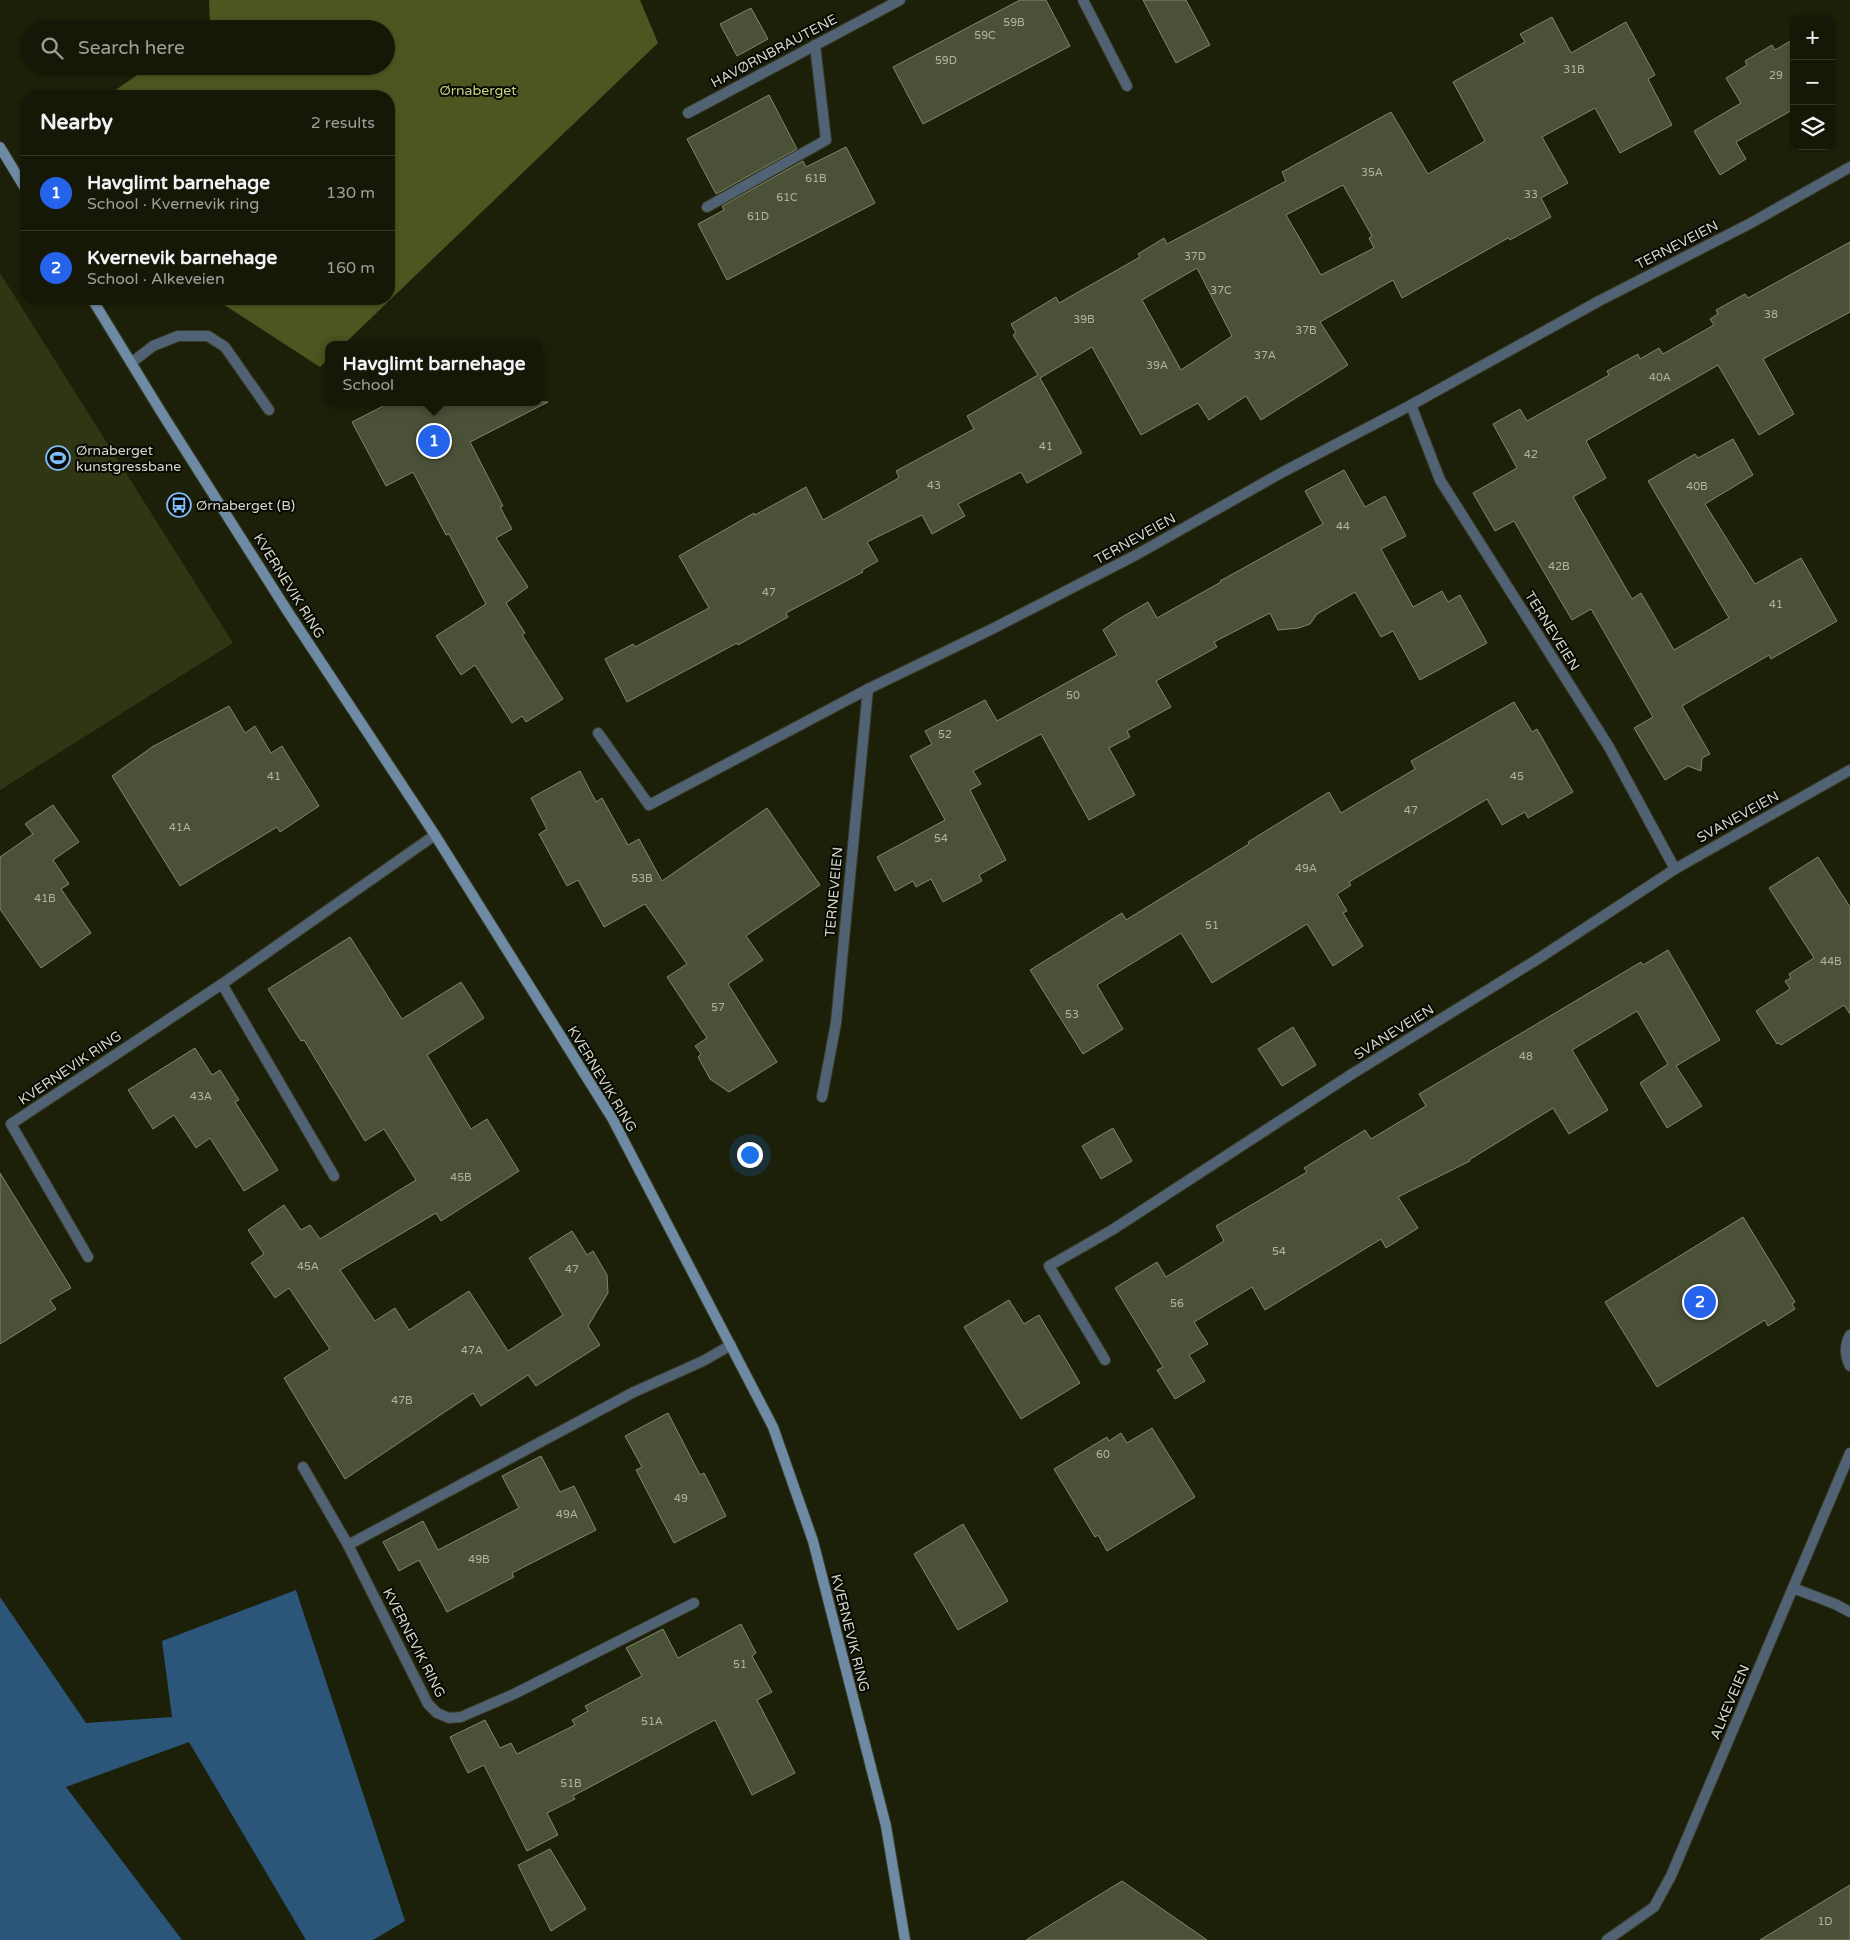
<!DOCTYPE html>
<meta charset="utf-8">
<style>
:root{--surface:#151806;--page:#1e2110;--text:#f1f3f6;--muted:#9da09b;--line:#343728;--accent:#2563eb}
body{margin:0;font-family:"Varela Round",sans-serif;background:var(--page);color:var(--text)}
.controls{position:absolute;right:15px;top:15px;display:grid;overflow:hidden;border-radius:10px;box-shadow:0 1px 4px #0004}
.controls button{width:45px;height:45px;display:grid;place-items:center;padding:0;border:0;border-bottom:1px solid var(--line);background:var(--surface);color:var(--text);font:25px sans-serif}
.you{position:absolute;left:749px;top:1154px;width:18px;height:18px;margin:-12px;border:4px solid #fff;border-radius:50%;background:#1a73e8;box-shadow:0 0 0 8px #1a73e833}
.badge{display:grid;place-items:center;width:32px;height:32px;border-radius:50%;background:var(--accent);color:#fff;font-size:16px;font-weight:700}
.pin{position:absolute;translate:-50% -50%;border:2px solid #fff;box-shadow:0 1px 5px #0006}
.popup{position:absolute;left:325px;top:341px;width:218px;height:65px;box-sizing:border-box;display:grid;place-content:center;border-radius:10px;background:var(--surface);filter:drop-shadow(0 1px 4px #0005);font-size:16px;white-space:nowrap;color:var(--muted)}
.popup b{font-size:19px;color:var(--text)}
.popup::after{content:'';position:absolute;left:50%;top:100%;margin-left:-10px;border:10px solid transparent;border-top-color:var(--surface)}
.list{margin:0;padding:0;list-style:none}
h2{display:flex;justify-content:space-between;align-items:center;height:65px;margin:0;padding:0 20px;font-size:21px}
h2 small{font-size:16px;font-weight:400;color:var(--muted)}
.list li{display:grid;grid-template-columns:32px 1fr auto;gap:15px;align-items:center;box-sizing:border-box;height:75px;padding:0 20px;border-top:1px solid var(--line)}
.list b{display:block;font-size:19px;white-space:nowrap}
.list p{margin:0;font-size:16px;white-space:nowrap;color:var(--muted)}
.list em{font-size:16px;font-style:normal;color:var(--muted)}
.icon{flex:none;width:28px;height:28px;fill:none;stroke:currentColor;stroke-width:2;stroke-linecap:round;stroke-linejoin:round}
.map{position:relative;flex:none;width:1850px;height:1940px;overflow:hidden}
.search{position:absolute;background:var(--surface);box-shadow:0 1px 4px #0004;left:20px;top:20px;width:375px;height:55px;display:flex;align-items:center;gap:12px;box-sizing:border-box;padding:0 18px;border-radius:28px;color:var(--muted);font-size:19px}
.panel{position:absolute;background:var(--surface);box-shadow:0 1px 4px #0004;left:20px;top:90px;width:375px;height:215px;border-radius:20px}
.map>svg:first-child{display:block}
.green{fill:#303614}
.forest{fill:#4c5620}
.water{fill:#2c557a}
.building{fill:#4b5137;stroke:#80876b;fill-rule:evenodd}
.lines{fill:none;stroke-linecap:round;stroke-linejoin:round}
.lane-casing{stroke:#393d27;stroke-width:12}
.street-casing{stroke:#393d27;stroke-width:12}
.secondary-casing{stroke:#393d27;stroke-width:12}
.lane{stroke:#516274;stroke-width:10}
.street{stroke:#516274;stroke-width:10}
.secondary{stroke:#6e8aa5;stroke-width:10}
.labels{text-anchor:middle;dominant-baseline:central;stroke-width:4;stroke-linejoin:round;paint-order:stroke}
.number-label{font-size:11px;fill:#b0b5a3}
.street-label{font-size:14px;fill:#d2d6c7;stroke:#070902}
.park-label{font-size:14px;fill:#c3d482;stroke:#070902}
.poi-label{font-size:14px;fill:#d2d6c7;stroke:#070902;text-anchor:start}
</style>
<div class="map">
<svg width="1850" height="1940" viewBox="0 0 1850 1940">
<rect width="100%" height="100%" fill="#1c2008"/>
<path class="green" d="M 0,273 L 233,643 L 0,790 Z"/>
<path class="forest" d="M 209,0 L 640,0 L 658,43 L 343,345 L 329,345 L 329,358 L 320,367 L 215,299 L 389,299 L 389,96 L 107,96 L 150,66 L 386,66 L 386,29 L 203,29 L 210,24 Z"/>
<path class="water" d="M 296,1590 L 405,1921 L 373,1940 L 306,1940 L 189,1742 L 66,1787 L 182,1940 L 0,1940 L 0,1597 L 86,1723 L 172,1717 L 162,1641 Z"/>
<g class="building">
<path d="M 1020,0 L 1046,0 L 1070,46 L 923,124 L 893,67 Z"/>
<path d="M 1143,0 L 1186,0 L 1210,45 L 1176,63 Z"/>
<path d="M 751,8 L 768,39 L 737,56 L 720,24 Z"/>
<path d="M 1552,17 L 1571,53 L 1626,22 L 1655,75 L 1648,79 L 1672,125 L 1620,153 L 1595,108 L 1542,137 L 1568,183 L 1541,198 L 1551,217 L 1510,240 L 1508,238 L 1402,298 L 1393,280 L 1320,322 L 1348,365 L 1261,420 L 1246,396 L 1209,420 L 1198,403 L 1141,435 L 1092,347 L 1040,378 L 1082,453 L 1027,483 L 1021,472 L 958,504 L 965,516 L 932,534 L 922,515 L 867,542 L 878,561 L 862,570 L 863,572 L 786,613 L 788,617 L 738,645 L 737,643 L 627,702 L 605,659 L 633,644 L 635,647 L 709,608 L 679,556 L 754,513 L 755,515 L 806,487 L 823,520 L 897,479 L 899,477 L 896,471 L 974,429 L 967,416 L 1038,375 L 1013,335 L 1016,333 L 1011,324 L 1056,297 L 1059,303 L 1140,257 L 1138,254 L 1164,238 L 1167,244 L 1286,181 L 1282,172 L 1391,112 L 1428,174 L 1485,141 L 1453,82 L 1525,42 L 1520,34 ZM 1343,185 L 1372,236 L 1369,238 L 1374,248 L 1321,275 L 1286,215 ZM 1197,268 L 1232,336 L 1181,370 L 1142,300 Z"/>
<path d="M 1794,39 L 1794,109 L 1736,142 L 1746,159 L 1720,175 L 1694,131 L 1741,103 L 1726,78 L 1747,65 L 1745,61 L 1772,45 L 1775,50 Z"/>
<path d="M 769,95 L 797,149 L 716,194 L 687,139 Z"/>
<path d="M 846,147 L 875,203 L 727,280 L 698,224 L 724,210 L 722,206 L 803,161 L 806,167 Z"/>
<path d="M 1850,242 L 1850,312 L 1763,359 L 1794,414 L 1759,435 L 1718,365 L 1586,441 L 1606,478 L 1573,497 L 1632,599 L 1641,593 L 1674,650 L 1729,618 L 1648,481 L 1695,454 L 1698,458 L 1733,439 L 1753,475 L 1705,504 L 1755,584 L 1801,558 L 1837,621 L 1771,659 L 1769,655 L 1682,706 L 1710,754 L 1702,758 L 1701,771 L 1688,766 L 1665,780 L 1634,728 L 1653,717 L 1591,609 L 1572,620 L 1514,521 L 1495,531 L 1473,493 L 1517,468 L 1493,424 L 1520,409 L 1527,421 L 1609,375 L 1607,371 L 1638,354 L 1640,359 L 1659,348 L 1663,354 L 1714,325 L 1710,319 L 1718,314 L 1716,310 L 1745,294 L 1748,298 Z"/>
<path d="M 391,402 L 548,402 L 470,442 L 503,506 L 500,507 L 512,529 L 496,538 L 528,587 L 506,603 L 525,633 L 522,635 L 563,699 L 526,722 L 522,716 L 512,723 L 475,665 L 461,675 L 436,636 L 486,604 L 449,534 L 446,535 L 413,472 L 386,486 L 352,422 Z"/>
<path d="M 1344,470 L 1365,507 L 1385,496 L 1406,536 L 1381,549 L 1413,607 L 1442,591 L 1448,602 L 1460,595 L 1487,643 L 1420,680 L 1393,631 L 1381,637 L 1355,592 L 1317,614 L 1310,624 L 1299,628 L 1278,630 L 1270,613 L 1214,642 L 1217,647 L 1156,681 L 1171,707 L 1127,731 L 1130,737 L 1109,748 L 1135,795 L 1089,820 L 1041,734 L 973,771 L 981,784 L 970,790 L 1006,860 L 979,875 L 982,881 L 943,902 L 931,879 L 916,887 L 913,881 L 895,891 L 877,857 L 945,820 L 910,756 L 932,744 L 925,731 L 985,700 L 997,721 L 1117,655 L 1103,630 L 1117,620 L 1148,602 L 1157,618 L 1221,582 L 1220,581 L 1323,524 L 1305,491 Z"/>
<path d="M 1514,702 L 1532,732 L 1537,729 L 1573,792 L 1528,818 L 1525,812 L 1502,825 L 1487,799 L 1349,882 L 1351,885 L 1337,894 L 1347,911 L 1343,913 L 1363,946 L 1333,966 L 1307,924 L 1212,983 L 1181,933 L 1097,985 L 1123,1029 L 1083,1054 L 1030,970 L 1122,913 L 1126,920 L 1249,844 L 1248,842 L 1329,792 L 1341,813 L 1415,769 L 1411,761 Z"/>
<path d="M 229,706 L 245,733 L 255,726 L 271,753 L 282,746 L 319,806 L 280,832 L 277,827 L 180,886 L 112,776 L 152,747 Z"/>
<path d="M 580,771 L 596,802 L 602,798 L 628,845 L 639,839 L 662,881 L 767,808 L 820,885 L 746,936 L 763,960 L 728,984 L 777,1062 L 729,1092 L 710,1079 L 698,1057 L 701,1054 L 695,1046 L 707,1038 L 667,977 L 687,964 L 645,904 L 604,927 L 578,880 L 567,886 L 539,834 L 547,829 L 531,798 Z"/>
<path d="M 53,805 L 79,842 L 53,860 L 69,884 L 61,889 L 91,933 L 41,968 L 0,909 L 0,857 L 33,834 L 25,824 Z"/>
<path d="M 1818,857 L 1850,907 L 1850,1014 L 1844,1005 L 1781,1045 L 1779,1043 L 1777,1044 L 1756,1011 L 1790,989 L 1785,981 L 1791,978 L 1789,974 L 1814,958 L 1769,888 Z"/>
<path d="M 350,937 L 402,1019 L 461,982 L 484,1018 L 427,1055 L 471,1129 L 487,1119 L 519,1171 L 441,1221 L 436,1213 L 340,1270 L 375,1321 L 395,1308 L 409,1330 L 469,1291 L 508,1351 L 563,1315 L 529,1258 L 572,1231 L 587,1255 L 593,1251 L 607,1275 L 608,1293 L 588,1326 L 600,1345 L 536,1386 L 528,1375 L 481,1406 L 473,1393 L 345,1479 L 284,1378 L 330,1349 L 289,1288 L 275,1298 L 251,1263 L 264,1254 L 248,1230 L 284,1205 L 301,1230 L 310,1225 L 320,1239 L 416,1180 L 384,1129 L 365,1141 L 304,1040 L 301,1041 L 268,989 Z"/>
<path d="M 1668,950 L 1720,1040 L 1676,1066 L 1702,1106 L 1667,1128 L 1640,1083 L 1668,1064 L 1637,1011 L 1572,1050 L 1608,1110 L 1569,1134 L 1553,1108 L 1469,1160 L 1470,1161 L 1398,1197 L 1418,1228 L 1386,1248 L 1381,1239 L 1265,1310 L 1252,1287 L 1194,1322 L 1208,1344 L 1189,1355 L 1205,1381 L 1175,1399 L 1157,1370 L 1163,1367 L 1115,1288 L 1157,1262 L 1166,1277 L 1224,1241 L 1216,1226 L 1307,1172 L 1304,1168 L 1365,1130 L 1371,1139 L 1426,1106 L 1419,1094 L 1641,962 L 1643,965 Z"/>
<path d="M 1293,1027 L 1316,1065 L 1282,1086 L 1258,1049 Z"/>
<path d="M 195,1048 L 212,1075 L 220,1070 L 239,1100 L 235,1102 L 278,1170 L 244,1191 L 210,1138 L 196,1148 L 174,1115 L 153,1129 L 128,1090 Z"/>
<path d="M 1113,1128 L 1132,1161 L 1101,1179 L 1082,1146 Z"/>
<path d="M 0,1173 L 71,1288 L 50,1300 L 56,1309 L 0,1344 Z"/>
<path d="M 1743,1217 L 1795,1302 L 1792,1304 L 1795,1309 L 1768,1326 L 1765,1320 L 1657,1387 L 1605,1302 Z"/>
<path d="M 1009,1300 L 1024,1324 L 1039,1315 L 1080,1383 L 1021,1419 L 964,1327 Z"/>
<path d="M 668,1413 L 700,1475 L 704,1473 L 726,1516 L 674,1543 L 636,1470 L 642,1467 L 625,1436 Z"/>
<path d="M 1152,1428 L 1195,1497 L 1107,1551 L 1098,1535 L 1095,1537 L 1054,1469 L 1107,1437 L 1109,1441 L 1121,1433 L 1127,1443 Z"/>
<path d="M 541,1456 L 560,1492 L 574,1486 L 596,1530 L 512,1573 L 514,1577 L 447,1612 L 419,1560 L 399,1571 L 383,1542 L 423,1521 L 438,1550 L 519,1508 L 502,1476 Z"/>
<path d="M 963,1524 L 1008,1601 L 958,1630 L 914,1554 Z"/>
<path d="M 741,1624 L 756,1653 L 752,1656 L 772,1692 L 757,1700 L 795,1773 L 752,1795 L 715,1720 L 573,1796 L 575,1799 L 547,1813 L 558,1835 L 527,1851 L 484,1765 L 468,1773 L 450,1737 L 485,1720 L 500,1748 L 511,1743 L 517,1754 L 575,1725 L 572,1720 L 588,1711 L 585,1706 L 642,1676 L 626,1648 L 663,1629 L 678,1658 Z"/>
<path d="M 550,1849 L 586,1909 L 551,1931 L 518,1865 Z"/>
<path d="M 1122,1881 L 1207,1940 L 1026,1940 Z"/>
<path d="M 1850,1885 L 1850,1940 L 1760,1940 Z"/>
</g>
<g class="lines">
<g class="lane-casing">
<g id="lane">
<path d="M 707,207 L 826,140 L 815,45"/>
<path d="M 131,363 L 153,346 L 178,336 L 208,336 L 225,347 L 269,410"/>
<path d="M 822,1097 L 836,1023 L 868,689"/>
<path d="M 1850,1335 C 1844,1346 1845,1356 1850,1366"/>
</g>
</g>
<g class="street-casing">
<g id="street">
<path d="M 1083,0 L 1127,86"/>
<path d="M 688,113 L 900,0"/>
<path d="M 1411,405 L 1440,480 L 1609,747 L 1675,869"/>
<path d="M 598,733 L 649,805 L 868,689 L 992,629 L 1136,555 L 1281,473 L 1411,405 L 1599,301 L 1751,223 L 1850,167"/>
<path d="M 222,984 L 334,1176"/>
<path d="M 88,1257 L 11,1124 L 222,984 L 435,835"/>
<path d="M 1105,1360 L 1049,1266 L 1112,1230 L 1352,1074 L 1541,957 L 1675,869 L 1850,770"/>
<path d="M 303,1467 L 348,1545 L 428,1704 L 437,1713 L 449,1718 L 461,1717 L 514,1694 L 694,1603"/>
<path d="M 348,1545 L 634,1392 L 703,1361 L 731,1345"/>
<path d="M 1793,1588 L 1835,1604 L 1850,1612"/>
<path d="M 1607,1940 L 1654,1907 L 1671,1876 L 1850,1453"/>
</g>
</g>
<g class="secondary-casing">
<g id="secondary">
<path d="M 0,147 L 26,190"/>
<path d="M 92,299 L 163,415 L 288,612 L 435,835 L 612,1118 L 773,1427 L 813,1541 L 886,1826 L 905,1940"/>
</g>
</g>
<use href="#lane" class="lane"/>
<use href="#street" class="street"/>
<use href="#secondary" class="secondary"/>
</g>
<defs>
<g id="stadium-ring" transform="scale(1.25)"><circle r="9.5" fill="#070902" stroke="#7fbdf9" stroke-width="1.5"/><path d="M0-5a6.5 5 0 1 0 0 10a6.5 5 0 1 0 0-10ZM-3.5-1.8h7v3.6h-7Z" fill="#7fbdf9"/></g>
<g id="bus-ring" transform="scale(1.25)"><circle r="9.5" fill="#070902" stroke="#7fbdf9" stroke-width="1.5"/><path d="M-5-6H5V4H4V6H2V4H-2V6H-4V4H-5ZM-3.5-4V0h7V-4ZM-3.5 1.2v1.5H-2V1.2ZM2 1.2v1.5H3.5V1.2Z" fill="#7fbdf9"/></g>
</defs>
<g fill-rule="evenodd">
<use href="#stadium-ring" x="58" y="458"/>
<use href="#bus-ring" x="179" y="505"/>
</g>
<g class="labels">
<g class="number-label">
<text x="1014" y="22">59B</text>
<text x="985" y="35">59C</text>
<text x="946" y="60">59D</text>
<text x="1574" y="69">31B</text>
<text x="1776" y="75">29</text>
<text x="1372" y="172">35A</text>
<text x="816" y="178">61B</text>
<text x="1531" y="194">33</text>
<text x="787" y="197">61C</text>
<text x="758" y="216">61D</text>
<text x="1195" y="256">37D</text>
<text x="1221" y="290">37C</text>
<text x="1771" y="314">38</text>
<text x="1084" y="319">39B</text>
<text x="1306" y="330">37B</text>
<text x="1265" y="355">37A</text>
<text x="1157" y="365">39A</text>
<text x="1660" y="377">40A</text>
<text x="1046" y="446">41</text>
<text x="1531" y="454">42</text>
<text x="934" y="485">43</text>
<text x="1697" y="486">40B</text>
<text x="1343" y="526">44</text>
<text x="1559" y="566">42B</text>
<text x="769" y="592">47</text>
<text x="1776" y="604">41</text>
<text x="1073" y="695">50</text>
<text x="945" y="734">52</text>
<text x="274" y="776">41</text>
<text x="1517" y="776">45</text>
<text x="1411" y="810">47</text>
<text x="180" y="827">41A</text>
<text x="941" y="838">54</text>
<text x="1306" y="868">49A</text>
<text x="642" y="878">53B</text>
<text x="45" y="898">41B</text>
<text x="1212" y="925">51</text>
<text x="1831" y="961">44B</text>
<text x="718" y="1007">57</text>
<text x="1072" y="1014">53</text>
<text x="1526" y="1056">48</text>
<text x="201" y="1096">43A</text>
<text x="461" y="1177">45B</text>
<text x="1279" y="1251">54</text>
<text x="308" y="1266">45A</text>
<text x="572" y="1269">47</text>
<text x="1177" y="1303">56</text>
<text x="472" y="1350">47A</text>
<text x="402" y="1400">47B</text>
<text x="1103" y="1454">60</text>
<text x="681" y="1498">49</text>
<text x="567" y="1514">49A</text>
<text x="479" y="1559">49B</text>
<text x="740" y="1664">51</text>
<text x="652" y="1721">51A</text>
<text x="571" y="1783">51B</text>
<text x="1825" y="1921">1D</text>
</g>
<g class="street-label">
<text transform="translate(774 51) rotate(-28)">HAVØRNBRAUTENE</text>
<text transform="translate(1677 245) rotate(-27)">TERNEVEIEN</text>
<text transform="translate(1135 539) rotate(-29)">TERNEVEIEN</text>
<text transform="translate(289 586) rotate(58)">KVERNEVIK RING</text>
<text transform="translate(1552 631) rotate(58)">TERNEVEIEN</text>
<text transform="translate(1738 817) rotate(-29)">SVANEVEIEN</text>
<text transform="translate(834 892) rotate(-85)">TERNEVEIEN</text>
<text transform="translate(1394 1032) rotate(-32)">SVANEVEIEN</text>
<text transform="translate(70 1068) rotate(-34)">KVERNEVIK RING</text>
<text transform="translate(602 1079) rotate(59)">KVERNEVIK RING</text>
<text transform="translate(850 1633) rotate(76)">KVERNEVIK RING</text>
<text transform="translate(414 1643) rotate(63)">KVERNEVIK RING</text>
<text transform="translate(1730 1702) rotate(-67)">ALKEVEIEN</text>
</g>
<g class="park-label">
<text x="478" y="90">Ørnaberget</text>
</g>
<g class="poi-label">
<text x="76" y="450">Ørnaberget<tspan x="76" dy="16">kunstgressbane</tspan></text>
<text x="196" y="505">Ørnaberget (B)</text>
</g>
</g>
</svg>
<div class="controls">
<button>+</button>
<button>−</button>
<button><svg class="icon" aria-label="layers" viewBox="0 0 24 24"><path d="M12 4l9 5-9 5-9-5zM3 14l9 5 9-5"/></svg></button>
</div>
<div class="you"></div>
<div class="pin badge" style="left:434px;top:441px">1</div>
<div class="popup"><b>Havglimt barnehage</b>School</div>
<div class="pin badge" style="left:1700px;top:1302px">2</div>
<div class="search"><svg class="icon" aria-label="search" viewBox="0 0 24 24"><circle cx="10" cy="10" r="6"/><path d="M15 15l6 6"/></svg>Search here</div>
<section class="panel">
<h2>Nearby<small>2 results</small></h2>
<ul class="list">
<li><span class="badge">1</span><div><b>Havglimt barnehage</b><p>School · Kvernevik ring</p></div><em>130 m</em></li>
<li><span class="badge">2</span><div><b>Kvernevik barnehage</b><p>School · Alkeveien</p></div><em>160 m</em></li>
</ul>
</section>
</div>
